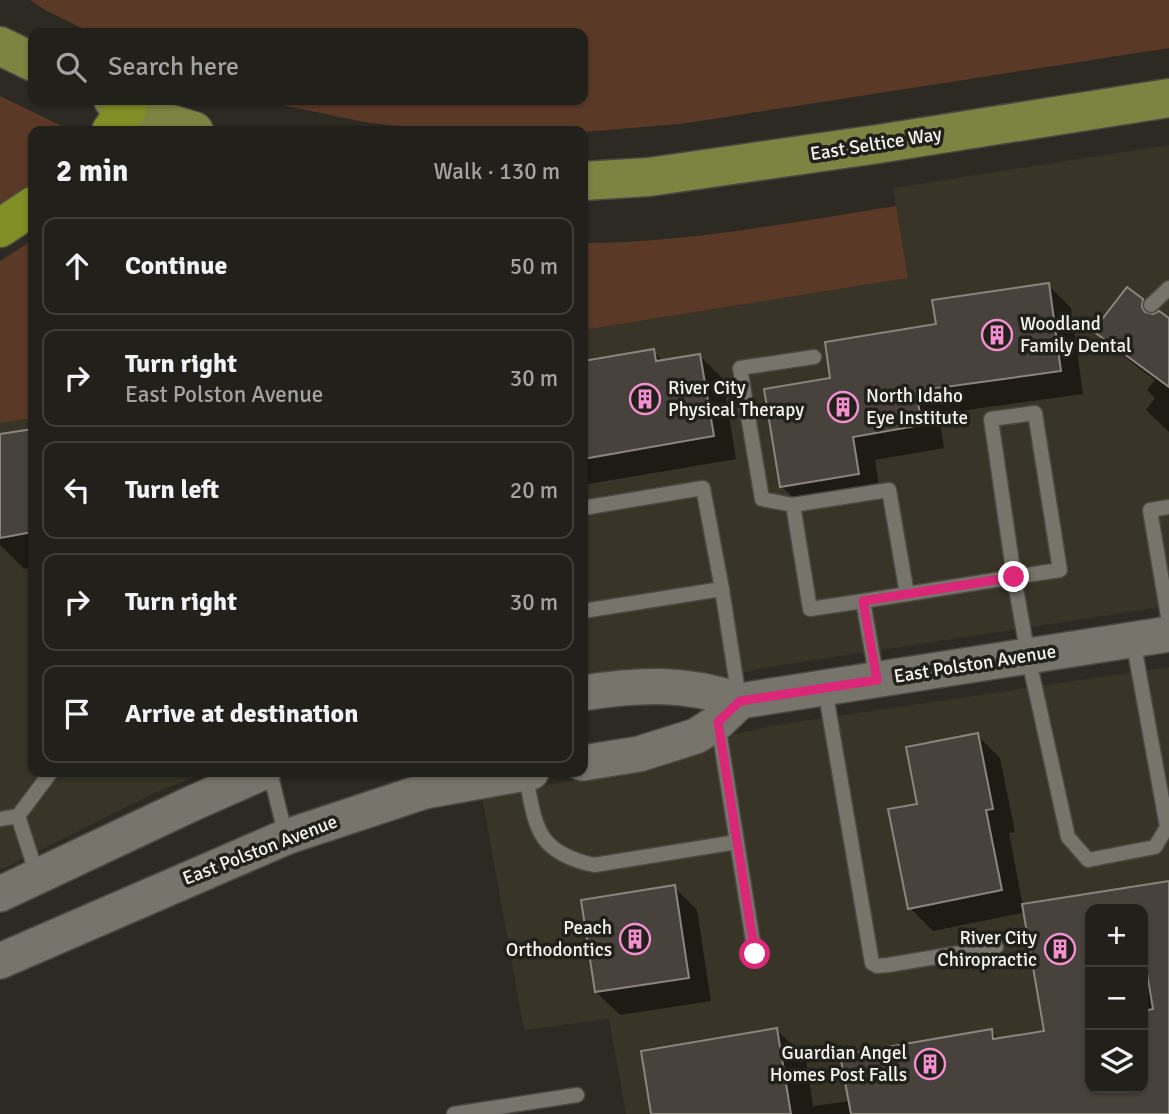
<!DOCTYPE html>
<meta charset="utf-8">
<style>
:root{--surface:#21201a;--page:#2d2d27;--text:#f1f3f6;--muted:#a2a3a2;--line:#3e3e39}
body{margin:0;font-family:Signika,sans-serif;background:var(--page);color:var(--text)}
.controls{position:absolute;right:21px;bottom:21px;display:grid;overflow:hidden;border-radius:14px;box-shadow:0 2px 5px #0004}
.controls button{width:63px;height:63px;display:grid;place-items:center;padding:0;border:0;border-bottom:2px solid var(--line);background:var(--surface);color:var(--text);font:35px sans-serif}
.stop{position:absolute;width:21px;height:21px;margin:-16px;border:5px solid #db2777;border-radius:50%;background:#fff}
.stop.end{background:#db2777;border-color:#fff;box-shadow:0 2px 7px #0008}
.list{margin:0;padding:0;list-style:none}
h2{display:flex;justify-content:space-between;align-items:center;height:91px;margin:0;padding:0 28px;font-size:30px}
h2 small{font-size:23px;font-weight:400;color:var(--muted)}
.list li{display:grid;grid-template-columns:46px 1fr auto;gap:21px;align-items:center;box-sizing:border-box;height:98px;margin:0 14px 14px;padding:0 14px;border:2px solid var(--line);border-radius:14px}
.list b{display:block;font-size:26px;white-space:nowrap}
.list p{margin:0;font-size:23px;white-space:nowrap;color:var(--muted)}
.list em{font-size:23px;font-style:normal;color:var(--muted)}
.icon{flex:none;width:38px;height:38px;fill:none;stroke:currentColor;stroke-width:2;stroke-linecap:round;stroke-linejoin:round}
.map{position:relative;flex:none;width:1169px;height:1114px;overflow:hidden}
.search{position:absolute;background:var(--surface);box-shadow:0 2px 5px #0004;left:28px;top:28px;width:560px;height:77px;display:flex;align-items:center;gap:18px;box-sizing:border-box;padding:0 24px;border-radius:14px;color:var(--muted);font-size:26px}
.panel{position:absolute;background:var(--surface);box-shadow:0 2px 5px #0004;left:28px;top:126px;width:560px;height:651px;border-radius:14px}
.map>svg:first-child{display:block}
.built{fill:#383427;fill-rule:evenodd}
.green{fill:#5b3927}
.shadow{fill:#0007;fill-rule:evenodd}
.building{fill:#48423c;stroke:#8b857e;stroke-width:2;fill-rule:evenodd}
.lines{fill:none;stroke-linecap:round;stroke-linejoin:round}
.service-casing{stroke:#4b4942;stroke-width:17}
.tertiary-casing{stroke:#4b4942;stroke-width:38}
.primary-casing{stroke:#4b4942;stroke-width:41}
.motorway-casing{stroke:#4b4942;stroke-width:41}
.service{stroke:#77746c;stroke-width:14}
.tertiary{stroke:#77746c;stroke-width:35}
.primary{stroke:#7d8341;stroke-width:38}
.motorway{stroke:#818d25;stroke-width:38}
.route{stroke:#db2777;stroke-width:9}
.labels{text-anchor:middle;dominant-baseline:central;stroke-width:7;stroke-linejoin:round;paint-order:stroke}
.street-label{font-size:19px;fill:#f5f4ef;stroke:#22201a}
.poi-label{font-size:19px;fill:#f5f4ef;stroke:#22201a;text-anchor:start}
</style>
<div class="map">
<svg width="1169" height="1114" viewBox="0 0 1169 1114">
<rect width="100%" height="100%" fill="#2c2a23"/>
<g class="built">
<path d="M 1169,145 L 1169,606 L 776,666 L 725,676 L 656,668 L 632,668 L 583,675 L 583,330 L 908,278 L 893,188 Z"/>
<path d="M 33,418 L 33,772 L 207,772 L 159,791 L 0,870 L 0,423 Z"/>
<path d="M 1169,667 L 1169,1114 L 626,1114 L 609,1019 L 524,1030 L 482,797 L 648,766 L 732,735 L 770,726 ZM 1090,909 L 1143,909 L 1143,1088 L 1090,1088 Z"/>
</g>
<g class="green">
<path d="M 30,0 L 1169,0 L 1169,48 L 680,124 L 583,132 L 440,131 L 364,122 L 258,100 L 583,100 L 583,33 L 92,33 L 47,11 Z"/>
<path d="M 0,96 L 70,130 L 70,131 L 33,131 L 33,194 L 0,211 Z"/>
<path d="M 896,206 L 908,278 L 583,330 L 583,243 C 688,243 792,222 896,206 Z"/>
<path d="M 33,240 L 33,418 L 0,423 L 0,261 Z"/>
</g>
<g class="shadow">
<path d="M 1048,285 L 1071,308 L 1083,394 L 939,414 L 944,448 L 875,460 L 881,497 L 805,509 L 781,486 L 832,379 L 938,325 Z"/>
<path d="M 1142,301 L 1156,314 L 1169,320 L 1169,432 L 1146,410 L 1155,398 L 1147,390 L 1155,380 L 1114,349 L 1095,331 Z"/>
<path d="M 653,351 L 664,362 L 700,356 L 723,379 L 736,459 L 583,485 L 583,363 Z"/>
<path d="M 33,430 L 33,567 L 24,569 L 0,545 L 0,436 Z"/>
<path d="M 977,735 L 1000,758 L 1015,832 L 1009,833 L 1023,906 L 1169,882 L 1169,1114 L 653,1114 L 777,1030 L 806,1059 L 813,1106 L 850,1101 L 991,1031 L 999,1039 L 1046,1032 L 1026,912 L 933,931 L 910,908 L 919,805 ZM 1090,909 L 1143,909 L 1143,1088 L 1090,1088 Z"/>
<path d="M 674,887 L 697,910 L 711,1001 L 620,1015 L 596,992 Z"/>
</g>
<g class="building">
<path d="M 1049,283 L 1061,371 L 916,391 L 922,425 L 853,437 L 859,474 L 780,487 L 764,389 L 830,378 L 825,342 L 936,324 L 932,300 Z"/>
<path d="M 1127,287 L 1143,299 L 1142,307 L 1145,312 L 1153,314 L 1159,311 L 1169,318 L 1169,387 L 1093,331 Z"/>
<path d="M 654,349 L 656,361 L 700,354 L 714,436 L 583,459 L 583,361 Z"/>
<path d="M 33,429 L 33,532 L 0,538 L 0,434 Z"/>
<path d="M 978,733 L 993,809 L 986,810 L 1002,890 L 908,909 L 888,809 L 917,804 L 906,747 Z"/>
<path d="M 1169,881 L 1169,1114 L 851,1114 L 840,1055 L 992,1029 L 993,1039 L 1044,1031 L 1022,904 ZM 1090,909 L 1143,909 L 1143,949 L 1153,1009 L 1143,1011 L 1143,1088 L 1090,1088 Z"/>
<path d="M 675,885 L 689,978 L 595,992 L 581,900 Z"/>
<path d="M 777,1028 L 791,1114 L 651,1114 L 641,1051 Z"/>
</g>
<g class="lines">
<g class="service-casing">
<g id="service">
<path d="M 1151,305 L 1169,288"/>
<path d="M 1035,413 L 1060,570 L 1014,577 L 991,419 Z"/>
<path d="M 793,505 L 762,499 L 740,368 L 814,357"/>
<path d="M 1169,507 L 1150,510 L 1169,622"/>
<path d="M 583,508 L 703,488 L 722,589"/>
<path d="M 863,601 L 810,609 L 793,505 L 889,490 L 907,594"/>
<path d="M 583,611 L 722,589 L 739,699"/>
<path d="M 877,680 L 863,601 L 1014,577 L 1028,656 L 1068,837 L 1088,860 L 1155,847 L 1167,827 L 1133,640"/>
<path d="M 825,689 L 872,963 L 877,966 L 888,965 L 996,947"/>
<path d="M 718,724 L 755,954"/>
<path d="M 270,772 L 286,837"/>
<path d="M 525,773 C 536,825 534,852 594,865 L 737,842"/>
<path d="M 0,819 L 18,816"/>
<path d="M 37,875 L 18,816 L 51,772"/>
<path d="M 454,1114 L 577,1095"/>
</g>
</g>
<g class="tertiary-casing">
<g id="tertiary">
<path d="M 583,693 C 638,684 686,682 740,701 L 1169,634"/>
<path d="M 583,763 L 639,754 L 696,736 L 718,722 L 740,701"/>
<path d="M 0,894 L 191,804 L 263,772"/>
<path d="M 0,961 L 286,837 L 425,791 L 531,772"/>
</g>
</g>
<g class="primary-casing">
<g id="primary">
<path d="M 0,46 L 33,62"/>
<path d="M 113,100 L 171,124 L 194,131"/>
<path d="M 583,181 L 649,177 L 878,144 L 1169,98"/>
</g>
</g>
<g class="motorway-casing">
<g id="motorway">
<path d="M 111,131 L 128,107"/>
<path d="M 0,228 L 33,206"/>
</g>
</g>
<use href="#service" class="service"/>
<use href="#tertiary" class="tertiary"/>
<use href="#primary" class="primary"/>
<use href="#motorway" class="motorway"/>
</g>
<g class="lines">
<path class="route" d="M 755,954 L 718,722 L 740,701 L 877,680 L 863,601 L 1014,577"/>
</g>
<defs>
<g id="building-ring" transform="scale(1.575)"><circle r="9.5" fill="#22201a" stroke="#f590d1" stroke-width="1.5"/><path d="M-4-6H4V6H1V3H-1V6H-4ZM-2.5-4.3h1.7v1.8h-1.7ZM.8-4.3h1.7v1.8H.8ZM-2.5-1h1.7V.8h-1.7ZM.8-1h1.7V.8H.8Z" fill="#f590d1"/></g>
</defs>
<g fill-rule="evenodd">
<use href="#building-ring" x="997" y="335"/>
<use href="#building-ring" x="645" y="399"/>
<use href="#building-ring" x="843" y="407"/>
<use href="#building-ring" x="635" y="939"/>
<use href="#building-ring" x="1060" y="949"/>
<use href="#building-ring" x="930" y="1064"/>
</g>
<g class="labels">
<g class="street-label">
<text transform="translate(876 144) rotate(-9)">East Seltice Way</text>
<text transform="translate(975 664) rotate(-9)">East Polston Avenue</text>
<text transform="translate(260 850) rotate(-21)">East Polston Avenue</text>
</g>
<g class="poi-label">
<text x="1020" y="324">Woodland<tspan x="1020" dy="22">Family Dental</tspan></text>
<text x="668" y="388">River City<tspan x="668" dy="22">Physical Therapy</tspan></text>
<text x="866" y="396">North Idaho<tspan x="866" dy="22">Eye Institute</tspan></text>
<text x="612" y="928" text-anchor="end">Peach<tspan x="612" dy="22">Orthodontics</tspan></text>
<text x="1037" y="938" text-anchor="end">River City<tspan x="1037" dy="22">Chiropractic</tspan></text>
<text x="907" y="1053" text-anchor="end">Guardian Angel<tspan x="907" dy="22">Homes Post Falls</tspan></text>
</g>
</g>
</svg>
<div class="controls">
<button>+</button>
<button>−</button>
<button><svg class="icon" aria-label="layers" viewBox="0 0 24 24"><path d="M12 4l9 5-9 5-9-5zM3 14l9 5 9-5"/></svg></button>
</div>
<div class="stop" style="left:755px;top:954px"></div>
<div class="stop end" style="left:1014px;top:577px"></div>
<div class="search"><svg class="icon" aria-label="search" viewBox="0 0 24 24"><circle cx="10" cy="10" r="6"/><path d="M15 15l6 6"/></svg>Search here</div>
<section class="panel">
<h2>2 min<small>Walk · 130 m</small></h2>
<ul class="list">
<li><svg class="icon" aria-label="ahead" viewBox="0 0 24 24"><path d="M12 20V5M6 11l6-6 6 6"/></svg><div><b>Continue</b></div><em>50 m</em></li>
<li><svg class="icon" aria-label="right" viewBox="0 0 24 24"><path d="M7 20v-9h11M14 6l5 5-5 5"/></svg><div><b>Turn right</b><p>East Polston Avenue</p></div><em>30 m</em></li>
<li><svg class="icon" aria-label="left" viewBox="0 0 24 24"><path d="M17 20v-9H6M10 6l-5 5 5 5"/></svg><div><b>Turn left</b></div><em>20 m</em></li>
<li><svg class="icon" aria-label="right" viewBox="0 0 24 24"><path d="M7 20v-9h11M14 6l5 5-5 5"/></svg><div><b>Turn right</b></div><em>30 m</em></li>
<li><svg class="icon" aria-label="arrive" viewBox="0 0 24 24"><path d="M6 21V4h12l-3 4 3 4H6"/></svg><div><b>Arrive at destination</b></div></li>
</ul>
</section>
</div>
